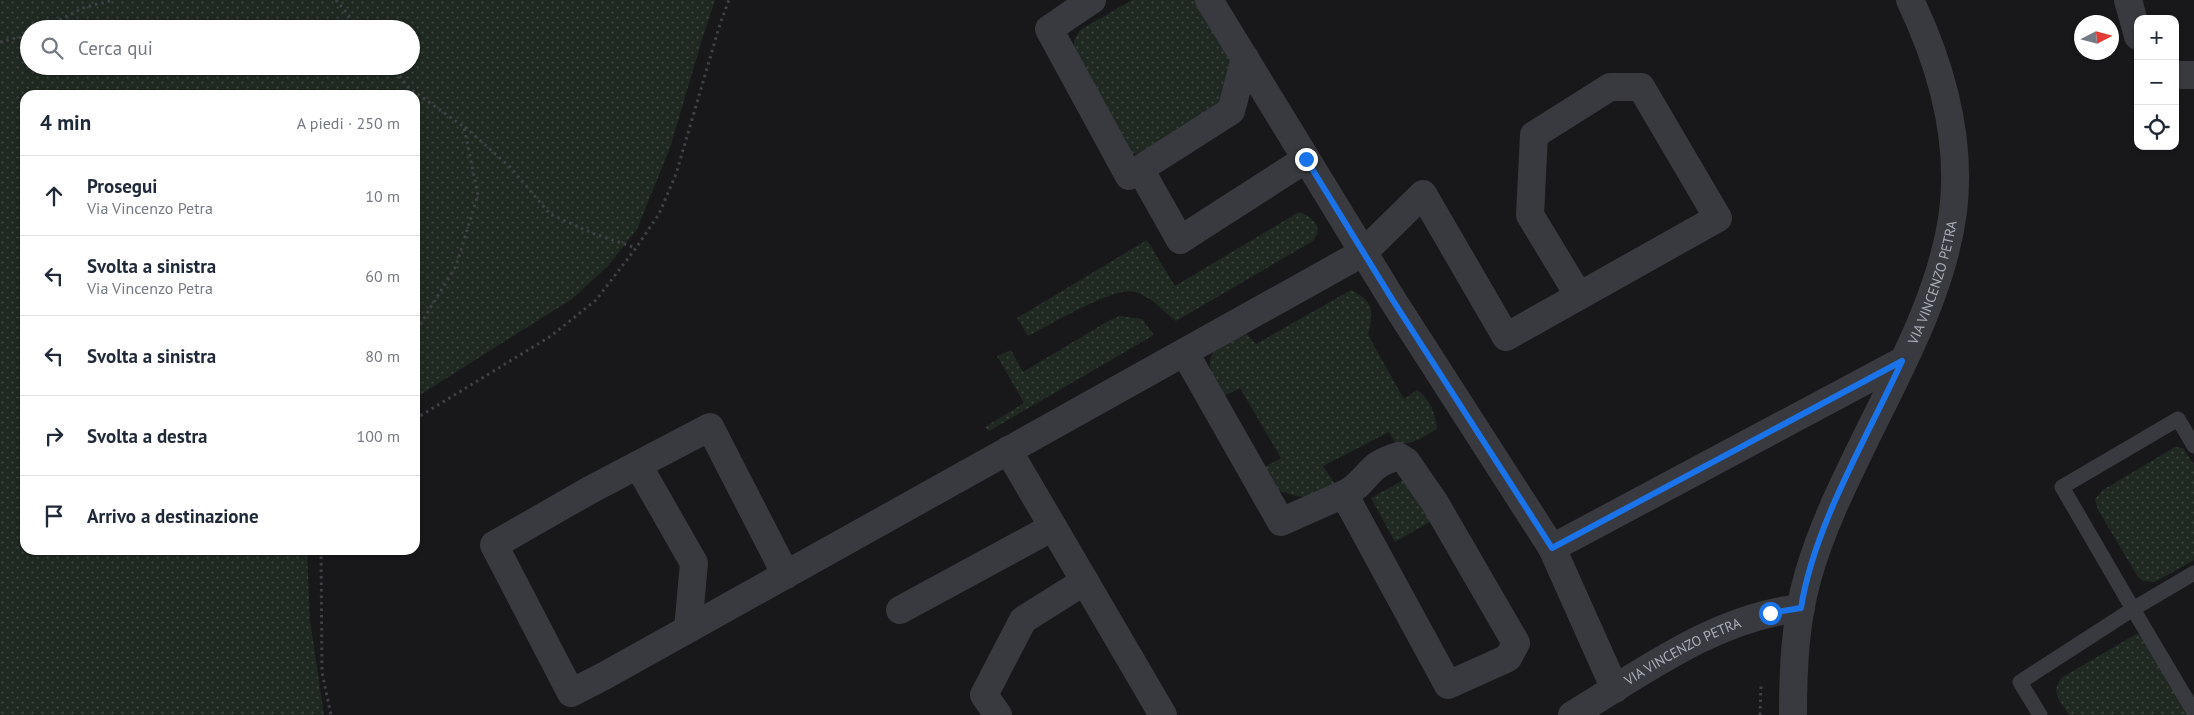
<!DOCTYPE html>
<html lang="it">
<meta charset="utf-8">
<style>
:root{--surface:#fff;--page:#f2f2f3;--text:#1f2937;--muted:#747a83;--line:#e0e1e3}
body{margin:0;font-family:"PT Sans",sans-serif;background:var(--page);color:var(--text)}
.controls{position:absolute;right:15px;top:15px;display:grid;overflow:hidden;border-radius:10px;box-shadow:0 1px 4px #0004}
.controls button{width:45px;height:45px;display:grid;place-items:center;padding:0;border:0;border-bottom:1px solid var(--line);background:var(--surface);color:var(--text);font:25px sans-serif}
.compass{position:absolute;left:2074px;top:15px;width:45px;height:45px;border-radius:50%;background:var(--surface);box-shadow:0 1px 4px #0004;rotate:84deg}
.stop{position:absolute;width:15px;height:15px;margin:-11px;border:4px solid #1a73e8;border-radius:50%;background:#fff}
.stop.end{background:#1a73e8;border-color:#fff;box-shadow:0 1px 5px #0008}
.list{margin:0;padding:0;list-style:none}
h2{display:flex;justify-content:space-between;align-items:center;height:65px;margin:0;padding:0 20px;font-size:21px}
h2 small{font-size:16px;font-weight:400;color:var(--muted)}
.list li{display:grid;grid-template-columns:32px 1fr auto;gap:15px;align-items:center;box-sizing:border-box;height:80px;padding:0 20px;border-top:1px solid var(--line)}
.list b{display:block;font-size:19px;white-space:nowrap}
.list p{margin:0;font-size:16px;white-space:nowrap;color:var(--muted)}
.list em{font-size:16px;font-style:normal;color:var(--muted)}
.icon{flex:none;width:28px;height:28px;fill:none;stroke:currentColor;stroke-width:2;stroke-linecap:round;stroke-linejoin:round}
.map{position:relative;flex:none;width:2194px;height:715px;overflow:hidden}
.search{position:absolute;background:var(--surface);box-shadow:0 1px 4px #0004;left:20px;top:20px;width:400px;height:55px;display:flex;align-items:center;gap:12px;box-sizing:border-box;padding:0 18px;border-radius:28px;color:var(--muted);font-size:19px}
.panel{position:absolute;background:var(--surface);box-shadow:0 1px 4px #0004;left:20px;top:90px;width:400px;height:465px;border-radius:15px}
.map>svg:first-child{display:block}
.grass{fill:url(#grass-dots);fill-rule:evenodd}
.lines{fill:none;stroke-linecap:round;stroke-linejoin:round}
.path{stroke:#3f4146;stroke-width:3;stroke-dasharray:2.5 4;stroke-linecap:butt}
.service{stroke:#393a3f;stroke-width:15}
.minor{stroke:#393a3f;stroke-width:28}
.route{stroke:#1a73e8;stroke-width:6}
.labels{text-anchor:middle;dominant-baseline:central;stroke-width:4;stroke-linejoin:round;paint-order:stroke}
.street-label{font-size:14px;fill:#aaafba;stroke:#131315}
</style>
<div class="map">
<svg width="2194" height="715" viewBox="0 0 2194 715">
<defs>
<pattern id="grass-dots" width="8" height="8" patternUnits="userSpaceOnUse" patternTransform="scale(1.25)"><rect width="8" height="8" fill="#1f2821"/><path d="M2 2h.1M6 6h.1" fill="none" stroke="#3d453f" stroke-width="1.8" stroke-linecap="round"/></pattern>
</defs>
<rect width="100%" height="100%" fill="#18181a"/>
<g class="grass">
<path d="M 0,0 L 715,0 L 701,43 L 670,148 L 637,229 L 608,266 L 572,299 L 415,398 L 415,95 L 25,95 L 25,550 L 307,550 L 310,620 L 324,715 L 0,715 ZM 29,29 L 411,29 L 411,66 L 29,66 Z"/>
<path d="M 1132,0 L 1203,0 L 1231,62 L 1218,104 L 1143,155 L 1129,153 L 1074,49 L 1074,41 L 1080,30 Z"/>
<path d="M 1299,212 C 1310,216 1318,221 1318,233 L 1313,241 L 1176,321 C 1161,310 1155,299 1135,292 C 1116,285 1048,326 1028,336 L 1017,318 L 1147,240 L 1175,286 Z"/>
<path d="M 1351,290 C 1374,301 1374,312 1368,335 L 1404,399 L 1417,390 C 1429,397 1436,414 1437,429 C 1423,437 1413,445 1396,444 L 1389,432 L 1323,466 L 1335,484 L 1307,498 L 1292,495 L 1280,491 L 1270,483 L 1265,467 L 1281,458 L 1240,388 L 1224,396 C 1214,385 1204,366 1214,351 C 1218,345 1236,335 1243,330 L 1256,344 Z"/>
<path d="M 1120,316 L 1142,319 L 1154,335 L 989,431 L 985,427 L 1024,403 L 997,356 L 1011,350 L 1023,372 L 1108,321 Z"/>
<path d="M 2175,447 L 2183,448 L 2194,465 L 2194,560 L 2155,582 L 2143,581 L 2138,577 L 2098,510 L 2095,499 L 2103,490 Z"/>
<path d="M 1409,477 L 1433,520 L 1395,542 L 1371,498 Z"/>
<path d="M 2136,634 L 2143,635 L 2188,715 L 2069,715 C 2060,700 2049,691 2063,677 Z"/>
</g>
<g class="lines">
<g class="path">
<path d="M 336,0 L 360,29"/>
<path d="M 42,29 L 83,8 L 113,0"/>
<path d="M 0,42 L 29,35"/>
<path d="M 391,66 L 409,88 L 464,127 L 478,195 L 456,266 L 415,333"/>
<path d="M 465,127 L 510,167 L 550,214 L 592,233 L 636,248"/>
<path d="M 415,419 L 551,336 L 596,300 L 636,248 L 659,214 L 676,174 L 720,24 L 729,0"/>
<path d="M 321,550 L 322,672 L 331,715"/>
<path d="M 1760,715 L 1761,686"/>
</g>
<g class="service">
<path d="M 2194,446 L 2178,419 L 2062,487 L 2133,609 L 2194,573"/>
<path d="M 2040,715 L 2020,682 L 2133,609 L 2194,712"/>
</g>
<g class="minor">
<path d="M 1092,0 L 1049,29 L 1129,176 L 1231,111 L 1245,58"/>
<path d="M 1209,0 L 1392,299 L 1552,548 L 1615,689"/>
<path d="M 2128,0 L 2138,36"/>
<path d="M 2175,75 L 2194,75"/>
<path d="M 1140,169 L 1180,240 L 1306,159"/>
<path d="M 1185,353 L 1281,522 L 1344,494 L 1448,685 L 1508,658 L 1516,643 L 1435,503 L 1406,461 L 1398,456 C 1390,459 1380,462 1374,468 C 1363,478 1358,488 1344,494"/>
<path d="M 1008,450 L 1163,715"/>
<path d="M 638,465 L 694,563 L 688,629"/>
<path d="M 1552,548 L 1902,361"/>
<path d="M 786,575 L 710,427 L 590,490 L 494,545 L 571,693 L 604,676 L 1364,252 L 1423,194 L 1506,337 L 1718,218 L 1641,87 L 1610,87 L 1534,135 L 1530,215 L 1579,296"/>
<path d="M 900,610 L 1053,527"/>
<path d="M 998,715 L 984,695 L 1023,620 L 1085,581"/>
<path id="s1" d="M 1572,715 C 1643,672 1716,617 1801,608"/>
<path id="s2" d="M 1793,715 C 1793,669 1795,621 1808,576 C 1821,530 1842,487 1863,444 C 1899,370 1942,294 1953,212 C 1962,139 1941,65 1910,0"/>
</g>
</g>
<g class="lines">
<path class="route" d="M 1306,159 L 1392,299 L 1552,548 L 1902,361 C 1867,438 1814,525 1801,608 L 1770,613"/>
</g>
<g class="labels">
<g class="street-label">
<text stroke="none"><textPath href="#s2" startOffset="460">VIA VINCENZO PETRA</textPath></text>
<text stroke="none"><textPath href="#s1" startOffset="128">VIA VINCENZO PETRA</textPath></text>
</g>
</g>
</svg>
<div class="controls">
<button>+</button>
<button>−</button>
<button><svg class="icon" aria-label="locate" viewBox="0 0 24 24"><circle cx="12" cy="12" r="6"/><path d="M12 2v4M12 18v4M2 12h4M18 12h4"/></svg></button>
</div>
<svg class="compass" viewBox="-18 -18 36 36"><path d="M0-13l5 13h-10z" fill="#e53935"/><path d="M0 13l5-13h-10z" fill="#747a83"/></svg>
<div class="stop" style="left:1770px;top:613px"></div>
<div class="stop end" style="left:1306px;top:159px"></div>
<div class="search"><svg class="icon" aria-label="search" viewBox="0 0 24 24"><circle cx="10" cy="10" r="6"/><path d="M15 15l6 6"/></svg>Cerca qui</div>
<section class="panel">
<h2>4 min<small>A piedi · 250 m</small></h2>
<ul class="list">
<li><svg class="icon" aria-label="ahead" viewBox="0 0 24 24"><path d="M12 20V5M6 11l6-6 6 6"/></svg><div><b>Prosegui</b><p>Via Vincenzo Petra</p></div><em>10 m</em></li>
<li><svg class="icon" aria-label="left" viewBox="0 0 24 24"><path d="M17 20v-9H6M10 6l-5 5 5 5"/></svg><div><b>Svolta a sinistra</b><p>Via Vincenzo Petra</p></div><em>60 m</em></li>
<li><svg class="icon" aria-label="left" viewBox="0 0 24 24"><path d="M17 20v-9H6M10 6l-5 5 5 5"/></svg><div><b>Svolta a sinistra</b></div><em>80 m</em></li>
<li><svg class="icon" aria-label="right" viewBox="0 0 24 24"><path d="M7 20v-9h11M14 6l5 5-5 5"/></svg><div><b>Svolta a destra</b></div><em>100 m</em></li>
<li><svg class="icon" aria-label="arrive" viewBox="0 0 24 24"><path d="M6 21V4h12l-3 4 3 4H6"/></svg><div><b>Arrivo a destinazione</b></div></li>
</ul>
</section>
</div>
